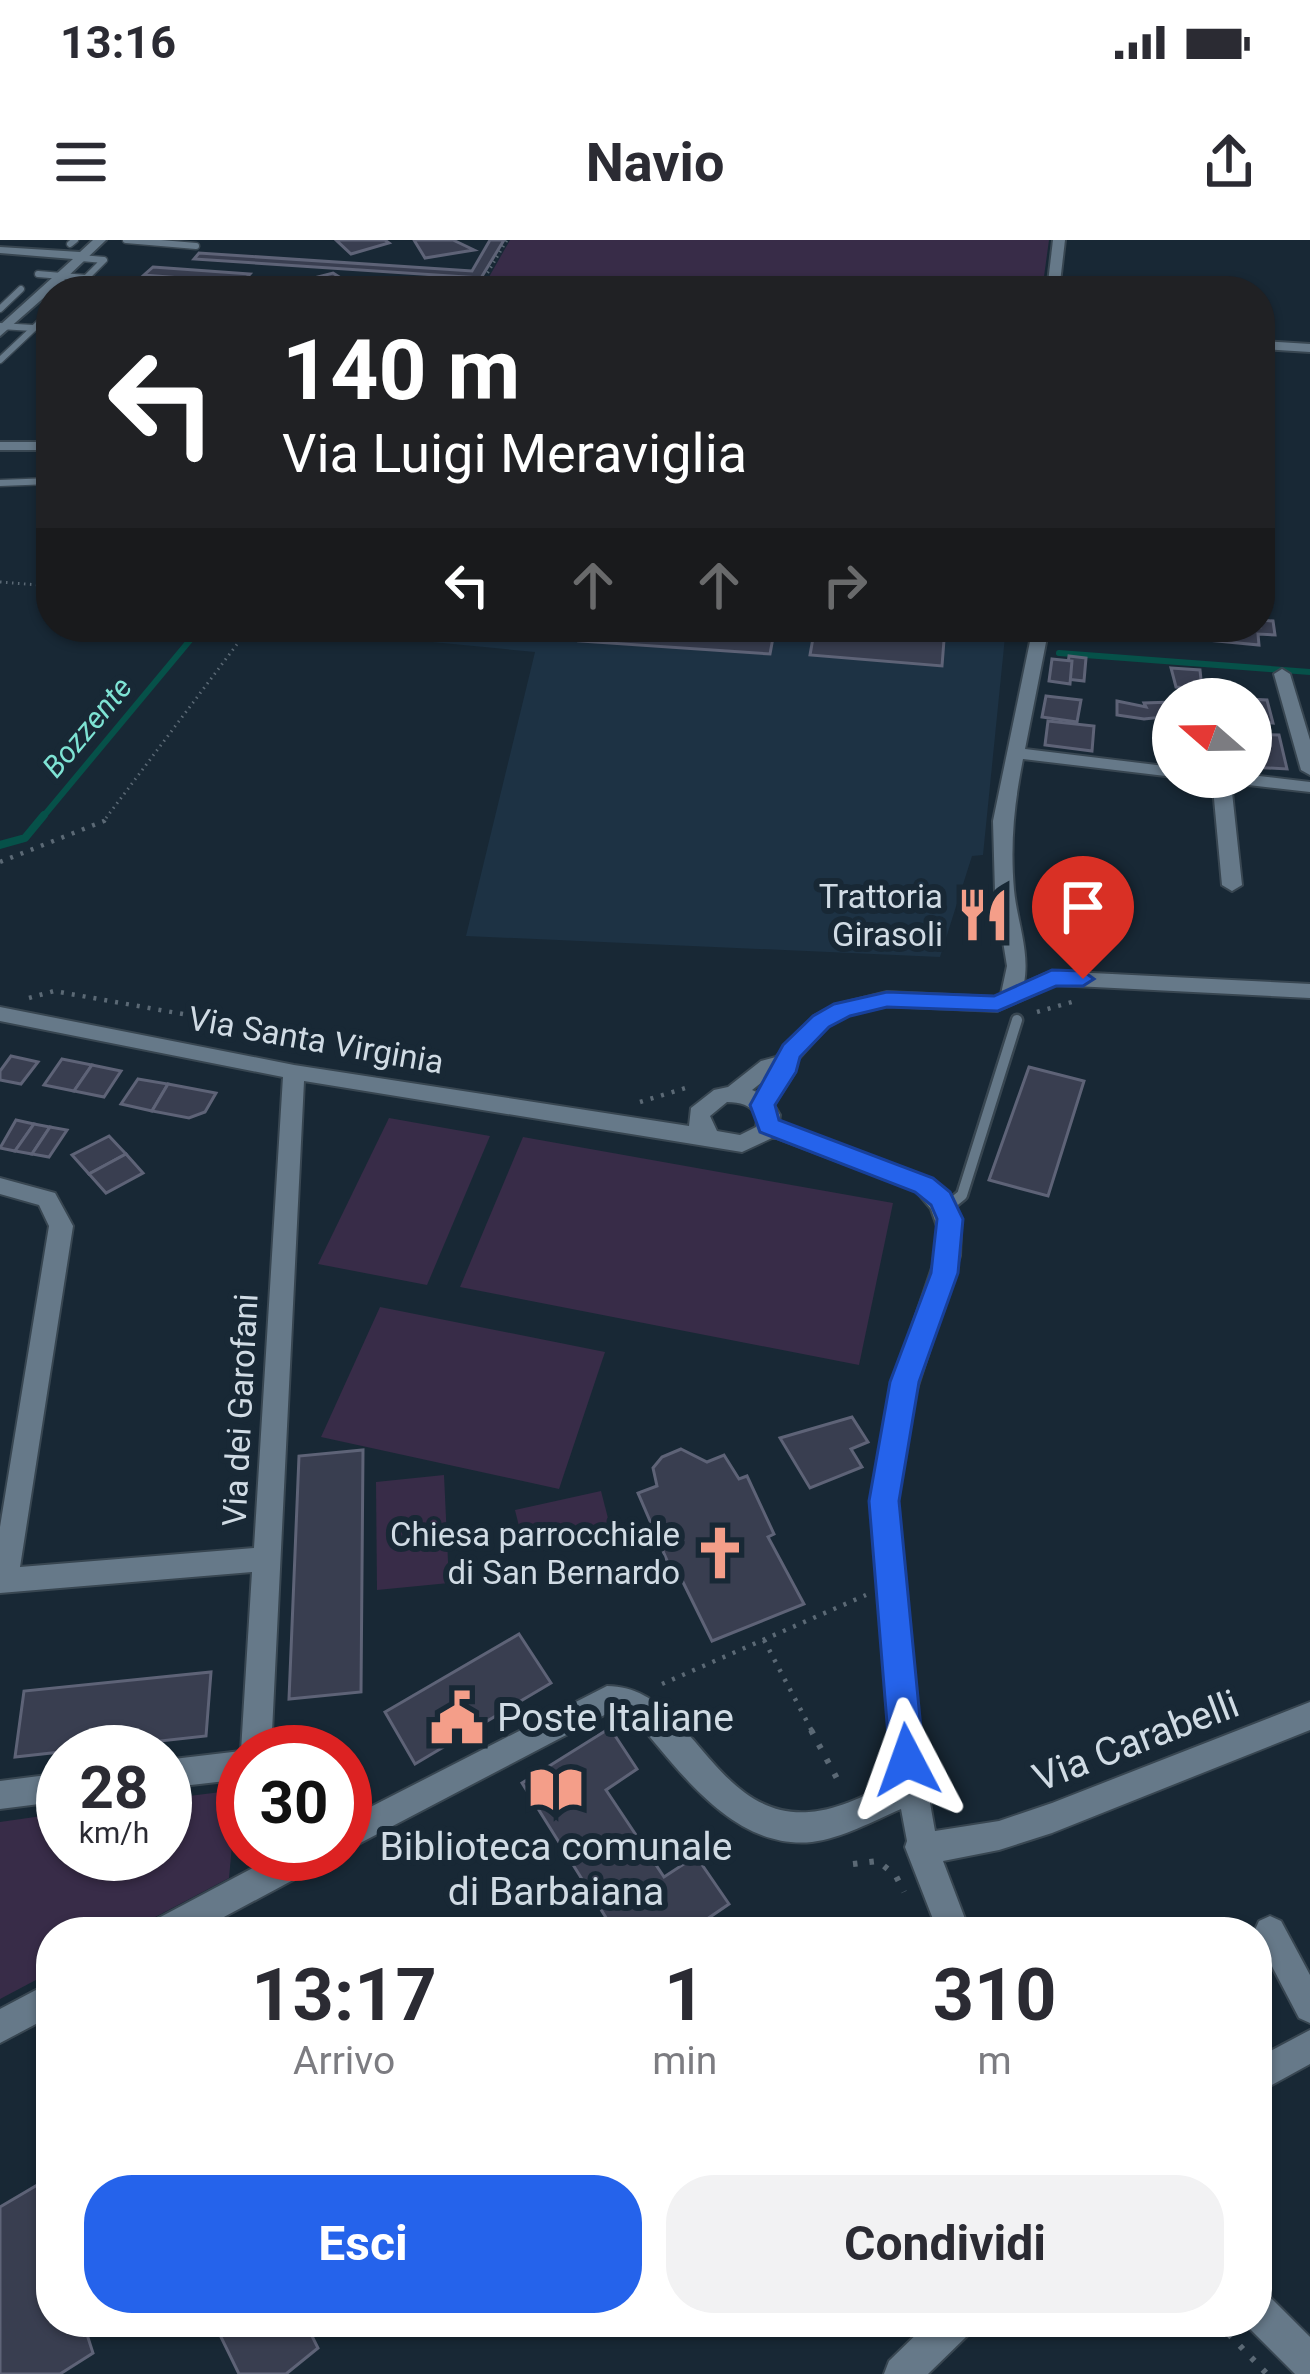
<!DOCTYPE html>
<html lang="it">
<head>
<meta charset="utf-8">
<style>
	body { margin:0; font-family:Roboto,sans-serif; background:#f2f2f3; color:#2b2b33; height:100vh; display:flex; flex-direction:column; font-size:45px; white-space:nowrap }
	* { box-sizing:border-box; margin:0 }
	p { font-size:39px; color:#7c7c81 }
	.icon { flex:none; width:66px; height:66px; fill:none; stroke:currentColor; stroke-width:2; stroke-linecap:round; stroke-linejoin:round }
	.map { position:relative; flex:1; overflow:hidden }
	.side { position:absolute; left:36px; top:1677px; width:1236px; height:420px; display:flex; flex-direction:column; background:#fff; border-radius:48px; box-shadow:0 3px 9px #0004 }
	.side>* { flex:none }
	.hud { position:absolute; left:36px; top:36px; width:1239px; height:366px; border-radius:48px; box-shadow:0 3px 9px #0004; background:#202124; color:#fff; overflow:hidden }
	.needle { width:78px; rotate:290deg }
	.buttons { position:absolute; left:1152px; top:438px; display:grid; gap:24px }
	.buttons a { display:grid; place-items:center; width:120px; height:120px; border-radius:50%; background:#fff; box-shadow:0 3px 9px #0004; font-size:60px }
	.speed { position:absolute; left:36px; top:1485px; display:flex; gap:24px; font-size:60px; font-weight:700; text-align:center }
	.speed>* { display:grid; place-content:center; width:156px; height:156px; border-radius:50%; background:#fff; box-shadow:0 3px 9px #0004; line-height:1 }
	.speed small { font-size:30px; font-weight:400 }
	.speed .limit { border:18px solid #d22; background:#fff; color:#111 }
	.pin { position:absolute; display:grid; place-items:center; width:102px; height:102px; color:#fff; margin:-123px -51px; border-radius:50% 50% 50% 0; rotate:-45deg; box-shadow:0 0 12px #0007 }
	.pin .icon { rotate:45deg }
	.me { position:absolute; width:132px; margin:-66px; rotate:356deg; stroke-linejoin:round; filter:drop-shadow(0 0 9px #0008) }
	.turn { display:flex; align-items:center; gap:42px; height:252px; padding:0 48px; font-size:54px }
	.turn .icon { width:156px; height:156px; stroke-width:2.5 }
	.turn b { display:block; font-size:84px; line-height:102px }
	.lanes { display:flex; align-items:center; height:114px; padding:0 48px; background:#0003; justify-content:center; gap:60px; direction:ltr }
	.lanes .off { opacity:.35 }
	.eta { display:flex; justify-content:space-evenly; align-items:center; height:204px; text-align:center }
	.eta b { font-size:72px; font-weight:700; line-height:84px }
	.button { display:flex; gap:24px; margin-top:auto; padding:24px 48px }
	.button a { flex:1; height:138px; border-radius:48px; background:#2563eb; color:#fff; font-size:48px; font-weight:700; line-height:138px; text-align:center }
	.button a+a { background:#f2f2f3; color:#2b2b33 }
	.status { display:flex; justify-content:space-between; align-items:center; height:84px; padding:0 60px; background:#fff; direction:ltr }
	.status svg { height:33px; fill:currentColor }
	header { display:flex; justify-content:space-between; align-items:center; height:156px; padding:0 48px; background:#fff; font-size:54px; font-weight:700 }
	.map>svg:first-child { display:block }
	.built { fill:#1d3244 }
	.green { fill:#382c48 }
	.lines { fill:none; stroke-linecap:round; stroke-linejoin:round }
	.stream-far1 { stroke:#065149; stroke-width:6 }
	.stream { stroke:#065149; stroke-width:8 }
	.building { fill:#393e50; stroke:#5e6377; stroke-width:3 }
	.service-far1-casing { stroke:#384651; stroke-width:9 }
	.service-casing { stroke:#384651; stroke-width:15 }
	.minor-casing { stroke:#384651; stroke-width:4 }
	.path-far2 { stroke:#5b6975; stroke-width:3; stroke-dasharray:1.5 4.5; stroke-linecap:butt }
	.path-far1 { stroke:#5b6975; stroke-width:4.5; stroke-dasharray:3 8; stroke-linecap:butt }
	.path { stroke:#5b6975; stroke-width:6; stroke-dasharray:4.5 12; stroke-linecap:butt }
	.service-far1 { stroke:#667989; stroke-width:6 }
	.service { stroke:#667989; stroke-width:10 }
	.minor { fill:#667989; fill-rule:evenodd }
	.route { fill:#2563eb; stroke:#184099; stroke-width:3 }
	.labels { text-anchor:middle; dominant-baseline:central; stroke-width:12; stroke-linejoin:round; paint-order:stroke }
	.far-water-label { font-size:30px; font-style:italic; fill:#7ee3d4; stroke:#182835 }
	.poi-label { font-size:33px; fill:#d0dbe4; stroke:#182835; text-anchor:end }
	.street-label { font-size:33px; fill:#d0dbe4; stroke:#182835 }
	.near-poi-label { font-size:39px; fill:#d0dbe4; stroke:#182835; text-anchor:start }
	.near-street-label { font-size:39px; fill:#d0dbe4; stroke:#182835 }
</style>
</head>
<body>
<div class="status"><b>13:16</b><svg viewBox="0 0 49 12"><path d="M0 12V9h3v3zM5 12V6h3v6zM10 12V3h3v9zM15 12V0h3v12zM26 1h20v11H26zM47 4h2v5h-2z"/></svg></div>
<header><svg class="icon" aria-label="menu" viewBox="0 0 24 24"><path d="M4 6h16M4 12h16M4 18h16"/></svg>Navio<svg class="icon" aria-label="share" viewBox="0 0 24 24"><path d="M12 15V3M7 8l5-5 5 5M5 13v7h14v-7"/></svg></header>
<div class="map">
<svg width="1310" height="2134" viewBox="0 0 1310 2134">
	<rect width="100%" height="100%" fill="#182835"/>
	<path class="built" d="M276,387H1006L983,615L972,616L940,717L466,696L535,412Z"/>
	<g class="green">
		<path d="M510,0H1049L1042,51H466L475,37H489Z"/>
		<path d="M389,878L490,896L427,1045L318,1024Z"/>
		<path d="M523,897L893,963L859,1125L460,1047Z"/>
		<path d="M380,1067L605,1112L559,1249L321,1197Z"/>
		<path d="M444,1235L449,1343L377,1350L376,1242Z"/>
		<path d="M601,1251L611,1290L525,1310L515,1270Z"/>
		<path d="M237,1550L229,1638L127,1692H51V1732L0,1759V1582L63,1573V1614H165V1559Z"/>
	</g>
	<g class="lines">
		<g class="stream-far1">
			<path d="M1059,413L1310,432"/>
			<path d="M42,578L201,387"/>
		</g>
		<path class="stream" d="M0,605L25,598L44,575"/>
	</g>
	<g class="building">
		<path d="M336,0H385L389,3L351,14Z"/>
		<path d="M414,0H453L474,10L425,18Z"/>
		<path d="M490,0H504L481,38L194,19L199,13L472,31Z"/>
		<path d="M153,27L250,34L242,43L144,35Z"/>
		<path d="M333,33L355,47L295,51L286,45Z"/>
		<path d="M1260,380L1273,381L1275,395L1258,394L1259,405L1208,400L1206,389L1186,387H1260Z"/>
		<path d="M583,387H775L770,414L579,401Z"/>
		<path d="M815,387H945L942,426L810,415Z"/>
		<path d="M1081,387H1134V397L1080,391Z"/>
		<path d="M1069,416L1086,418L1084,441L1066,439Z"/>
		<path d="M1052,419L1072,421L1070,444L1049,441Z"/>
		<path d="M1171,428L1200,430L1202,449L1176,447Z"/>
		<path d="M1046,456L1081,460L1077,482L1042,477Z"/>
		<path d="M1226,458L1267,460L1273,483L1251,481V459Z"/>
		<path d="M1117,461L1146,467L1144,463L1173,462V476L1144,479L1117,475Z"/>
		<path d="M1048,481L1094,486L1092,511L1045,505Z"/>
		<path d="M1251,494L1279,495L1287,529L1251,527Z"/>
		<path d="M11,816L38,822L21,844L0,840V831Z"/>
		<path d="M62,819L92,825L74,851L44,845Z"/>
		<path d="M92,825L121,831L104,857L74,851Z"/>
		<path d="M1029,827L1084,841L1048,956L989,940Z"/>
		<path d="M138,839L168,844L152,871L121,864Z"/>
		<path d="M168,844L216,853L205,872L189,878L152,871Z"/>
		<path d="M16,880L34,884L15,911L0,908Z"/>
		<path d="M34,884L50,887L32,914L15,911Z"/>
		<path d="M50,887L67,890L49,917L32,914Z"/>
		<path d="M109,896L126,914L89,934L72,915Z"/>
		<path d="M126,914L143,933L106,953L89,934Z"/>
		<path d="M852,1177L868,1202L851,1209L862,1227L810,1248L780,1198Z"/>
		<path d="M681,1209L707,1222L724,1215L739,1239L747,1236L774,1294L768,1297L804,1364L712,1401L677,1330L672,1332L638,1253L657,1246L653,1228L662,1217Z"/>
		<path d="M363,1210L361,1452L289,1459L299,1216Z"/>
		<path d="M519,1394L551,1443L415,1524L385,1472Z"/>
		<path d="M211,1432L206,1496L15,1517L24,1451Z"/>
		<path d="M610,1488L637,1529L606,1550L664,1637L696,1616L729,1664L688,1692H615L522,1543Z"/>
		<path d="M39,1944L51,1982V2082H83L93,2113L60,2134H0V1967Z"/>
		<path d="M230,2082H305L318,2108L286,2134H239L218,2091Z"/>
	</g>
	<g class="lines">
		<defs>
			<g id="service-far1">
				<path d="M126,0L196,6"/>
				<path d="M70,4L75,0"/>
				<path d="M38,34L86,38L104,20L81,18"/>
				<path d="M0,69L21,49"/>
				<path d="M0,86L33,88"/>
				<path d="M0,120L51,72"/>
				<path d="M0,243L51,241"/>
			</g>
			<path id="service" d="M946,968L962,955L1017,780"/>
			<g id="minor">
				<path d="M93,0H106L64,40L185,47L191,51L56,47L0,96V85L73,19L0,13V7L80,12Z"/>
				<path d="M1053,0H1065L1059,51H1047Z"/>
				<path d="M1260,101L1310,104V112L1260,109Z"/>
				<rect x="0" y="202" width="51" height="8"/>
				<path d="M1033,387H1049L1025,509L1173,527L1174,537L1023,519C1014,564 1010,604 1014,650C1017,681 1030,712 1024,743L1052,731L1310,744V758L1055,745L997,771L887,766L848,775L828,786L794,824L795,832L774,865L780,875L779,882L932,939L953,965L961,989L960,1016L915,1155L897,1263L922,1518L935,1591L999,1581L1052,1563L1310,1462V1490L1052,1593L999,1610L943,1621L970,1692H938L905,1607L907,1601L901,1569C873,1581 843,1598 812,1602C733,1610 679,1530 634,1478L610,1472L345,1611V1580L607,1446C692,1446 712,1579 809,1572C840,1570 869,1553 896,1541L871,1263L889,1155L936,1016L938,989L931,969L916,951L774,897L742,912L304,841L271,1512H243V1539L165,1548V1520L241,1511L252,1332L0,1353V1287L49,986L39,965L0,954V938L55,953L73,986L20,1327L254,1308L283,837L0,781V767L294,825L689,886L691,868L714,850L728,847L761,821L776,817L814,776L835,765L887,752L994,757L1001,754L1007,726L995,652L993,581ZM771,835L759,853L752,850ZM727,862C741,862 749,865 758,875L756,887L740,895L717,891L710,876Z"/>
				<path d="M1282,429L1290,434L1310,500V535L1301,530L1274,434Z"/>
				<path d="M1251,535L1310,542V552L1231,543L1242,645L1232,651L1222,645L1212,537Z"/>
				<path d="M63,1533V1561L0,1569V1541Z"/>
				<path d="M279,1614H325L321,1625L196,1692H148L153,1681Z"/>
				<path d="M1270,1676L1281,1681L1310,1735V1783L1299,1778L1254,1692L1259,1681Z"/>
				<path d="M51,1742V1776L0,1803V1769Z"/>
				<path d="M1310,1790V1824L1257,1853V1818Z"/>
				<path d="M1257,2052L1270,2057L1310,2097V2134H1295L1244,2083L1257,2082Z"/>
				<path d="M929,2082H973L968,2095L928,2134H884L889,2121Z"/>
			</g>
		</defs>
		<use href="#service-far1" class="service-far1-casing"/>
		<use href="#service" class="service-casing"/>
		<use href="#minor" class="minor-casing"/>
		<g class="path-far2">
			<path d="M468,51L475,39H484L507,0"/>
			<path d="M0,342L51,346"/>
			<path d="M106,578L250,387"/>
		</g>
		<g class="path-far1">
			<path d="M0,622L104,581L109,575"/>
			<path d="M29,758L54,751L244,785L258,801"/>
			<path d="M1037,772L1072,762"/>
			<path d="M640,862L692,846"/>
			<path d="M764,1400L813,1493"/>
			<path d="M662,1444L866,1355"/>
		</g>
		<g class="path">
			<path d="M811,1490L841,1546"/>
			<path d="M853,1624L878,1621L896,1636L904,1652"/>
			<path d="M1217,2082L1267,2134"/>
		</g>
		<use href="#service-far1" class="service-far1"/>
		<use href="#service" class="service"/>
		<use href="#minor" class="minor"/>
	</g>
	<path class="route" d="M1052,730L1083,731L1094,739L1083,746H1056L998,771L887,767L850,776L829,787L800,817L796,832L775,865L779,880L933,938L950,952L963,979L958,1033L919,1142L899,1261L924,1520L919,1531L907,1536L895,1531L890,1520L869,1261L890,1142L931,1033L937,979L931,965L915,952L760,892L750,865L783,805L813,776L834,764L887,752L994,756Z"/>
	<defs>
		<symbol id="restaurant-bare" viewBox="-9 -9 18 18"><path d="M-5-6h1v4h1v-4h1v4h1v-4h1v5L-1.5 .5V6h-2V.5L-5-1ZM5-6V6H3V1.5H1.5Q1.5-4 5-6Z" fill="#f49e89" stroke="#182835" stroke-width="2.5" paint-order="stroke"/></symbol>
		<symbol id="church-bare" viewBox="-9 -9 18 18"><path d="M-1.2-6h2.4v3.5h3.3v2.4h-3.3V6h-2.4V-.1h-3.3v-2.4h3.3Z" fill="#f49e89" stroke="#182835" stroke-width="2.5" paint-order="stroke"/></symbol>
		<symbol id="civic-bare" viewBox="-9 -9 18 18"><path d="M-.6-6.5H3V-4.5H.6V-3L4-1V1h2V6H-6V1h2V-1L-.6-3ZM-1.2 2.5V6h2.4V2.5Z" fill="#f49e89" stroke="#182835" stroke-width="2.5" paint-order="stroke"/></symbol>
		<symbol id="library-bare" viewBox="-9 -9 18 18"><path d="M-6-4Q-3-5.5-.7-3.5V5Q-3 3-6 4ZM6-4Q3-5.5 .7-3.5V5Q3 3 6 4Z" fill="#f49e89" stroke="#182835" stroke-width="2.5" paint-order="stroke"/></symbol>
	</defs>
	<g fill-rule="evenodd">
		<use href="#restaurant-bare" x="945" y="637" width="76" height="76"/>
		<use href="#church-bare" x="682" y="1275" width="76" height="76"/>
		<use href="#civic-bare" x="419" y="1440" width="76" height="76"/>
		<use href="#library-bare" x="518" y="1511" width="76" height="76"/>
	</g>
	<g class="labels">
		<g class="far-water-label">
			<text transform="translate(87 487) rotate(-50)">Bozzente</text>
		</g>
		<g class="poi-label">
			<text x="943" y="656">Trattoria<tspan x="943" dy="38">Girasoli</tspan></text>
			<text x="680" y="1294">Chiesa parrocchiale<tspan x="680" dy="38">di San Bernardo</tspan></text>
		</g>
		<g class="street-label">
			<text transform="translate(316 800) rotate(10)">Via Santa Virginia</text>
			<text transform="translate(240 1170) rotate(-87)">Via dei Garofani</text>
		</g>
		<g class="near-poi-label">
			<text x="497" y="1478">Poste Italiane</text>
			<text x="556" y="1607" text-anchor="middle">Biblioteca comunale<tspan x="556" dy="45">di Barbaiana</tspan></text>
		</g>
		<g class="near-street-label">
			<text transform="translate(1136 1501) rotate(-21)">Via Carabelli</text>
		</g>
	</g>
</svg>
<div class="buttons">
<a><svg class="needle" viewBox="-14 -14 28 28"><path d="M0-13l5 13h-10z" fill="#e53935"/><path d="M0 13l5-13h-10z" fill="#7c7c81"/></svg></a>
</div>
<div class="speed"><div>28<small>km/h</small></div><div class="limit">30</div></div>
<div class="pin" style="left:1083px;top:739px;background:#d93025"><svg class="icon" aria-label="arrive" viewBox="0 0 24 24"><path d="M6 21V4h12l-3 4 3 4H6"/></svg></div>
<svg class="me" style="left:907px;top:1520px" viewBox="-20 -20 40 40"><path d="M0-17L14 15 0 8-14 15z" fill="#2563eb" stroke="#fff" stroke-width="4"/></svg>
<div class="hud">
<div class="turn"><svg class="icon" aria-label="left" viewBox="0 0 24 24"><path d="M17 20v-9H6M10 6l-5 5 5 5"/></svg><div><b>140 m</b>Via Luigi Meraviglia</div></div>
<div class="lanes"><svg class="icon" aria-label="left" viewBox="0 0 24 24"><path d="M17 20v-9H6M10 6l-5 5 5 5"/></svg><svg class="icon off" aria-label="ahead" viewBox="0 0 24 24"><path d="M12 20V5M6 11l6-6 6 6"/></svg><svg class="icon off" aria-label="ahead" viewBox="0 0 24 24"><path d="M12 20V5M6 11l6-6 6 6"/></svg><svg class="icon off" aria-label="right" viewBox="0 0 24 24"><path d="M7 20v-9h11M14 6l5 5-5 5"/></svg></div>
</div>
<section class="side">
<div class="eta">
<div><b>13:17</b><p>Arrivo</p></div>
<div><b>1</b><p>min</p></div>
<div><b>310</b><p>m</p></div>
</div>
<div class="button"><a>Esci</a><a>Condividi</a></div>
</section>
</div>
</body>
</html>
